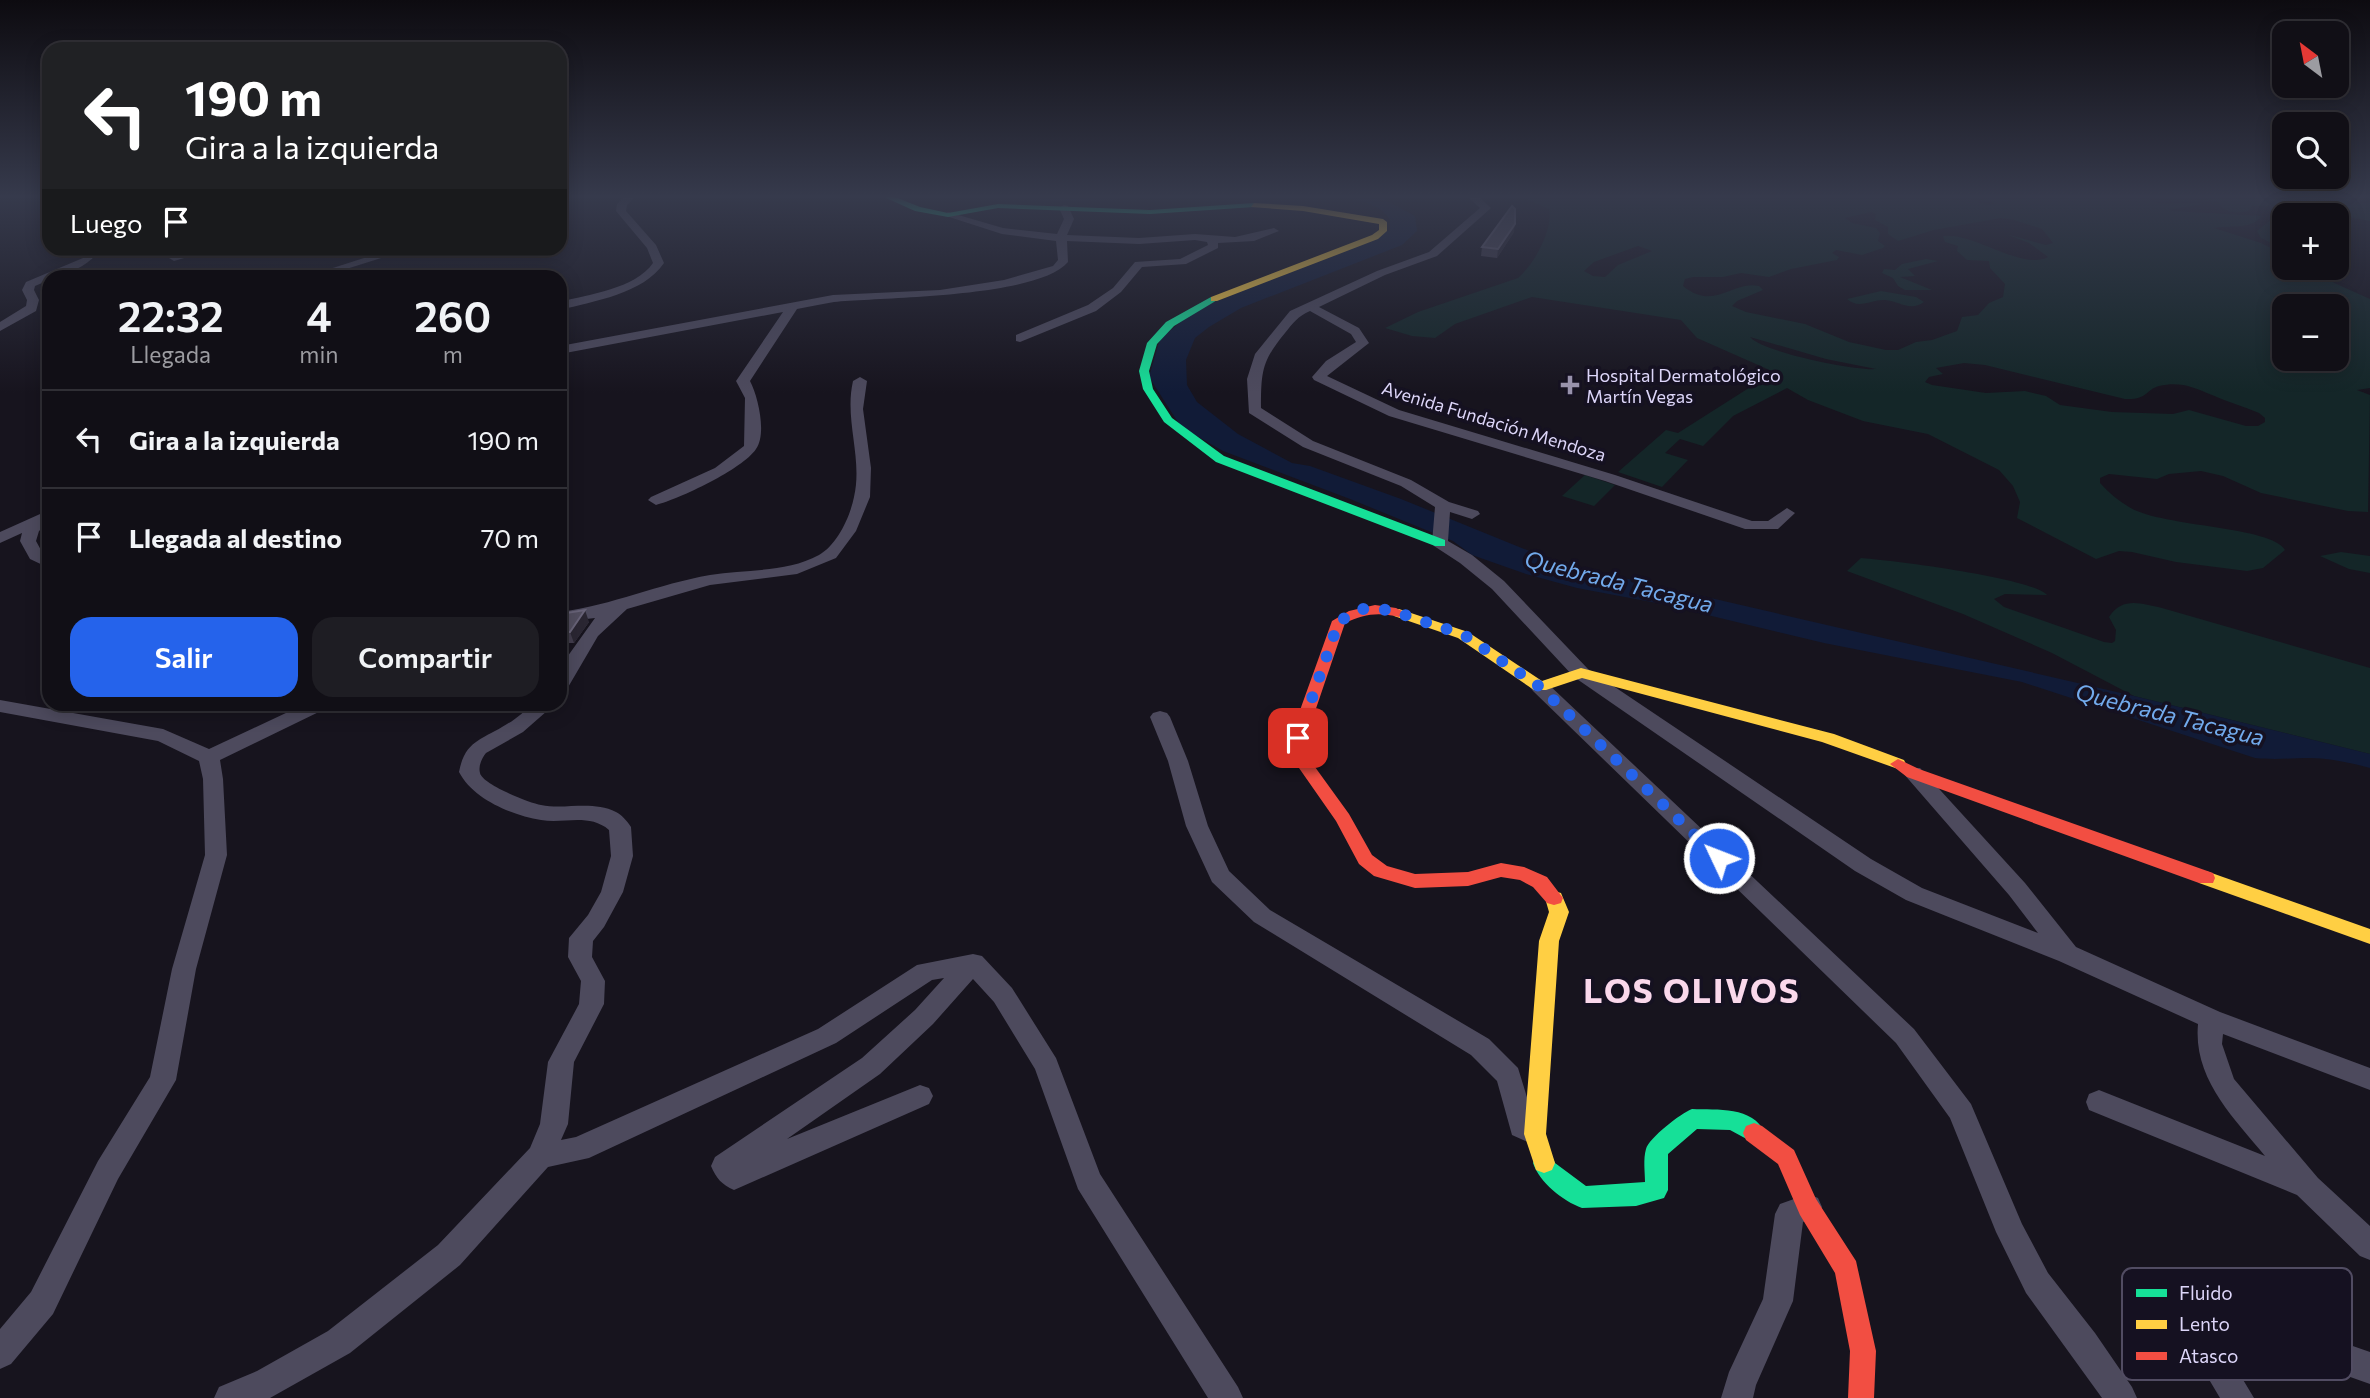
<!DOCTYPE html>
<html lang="es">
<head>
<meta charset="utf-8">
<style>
	body { margin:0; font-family:Commissioner,sans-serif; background:#1e1d23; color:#f1f3f6; height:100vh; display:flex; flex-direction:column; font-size:26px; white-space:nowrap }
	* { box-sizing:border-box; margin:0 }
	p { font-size:23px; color:#9c9ca1 }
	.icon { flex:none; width:38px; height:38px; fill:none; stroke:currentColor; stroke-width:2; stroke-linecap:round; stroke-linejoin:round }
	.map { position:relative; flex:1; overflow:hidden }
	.panel { position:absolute; left:42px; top:270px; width:525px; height:441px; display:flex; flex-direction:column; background:#110f16; border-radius:21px; box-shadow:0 4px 18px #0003,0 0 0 2px #302f35 }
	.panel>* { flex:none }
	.guide { position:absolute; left:42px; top:42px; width:525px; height:214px; border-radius:21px; box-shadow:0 4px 18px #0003,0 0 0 2px #302f35; background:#202124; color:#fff; overflow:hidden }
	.needle { width:46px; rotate:328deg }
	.buttons { position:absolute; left:2272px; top:21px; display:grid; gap:14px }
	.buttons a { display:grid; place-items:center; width:77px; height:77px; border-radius:14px; background:#110f16; box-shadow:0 4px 18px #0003,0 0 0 2px #302f35; font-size:35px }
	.pin { position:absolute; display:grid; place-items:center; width:60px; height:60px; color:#fff; margin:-30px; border-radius:14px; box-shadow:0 4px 10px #0006 }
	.me { position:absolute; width:77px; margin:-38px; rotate:313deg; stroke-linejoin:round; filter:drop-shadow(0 0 5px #0008) }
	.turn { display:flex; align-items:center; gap:24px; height:147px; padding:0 28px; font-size:32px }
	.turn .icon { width:91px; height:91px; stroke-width:2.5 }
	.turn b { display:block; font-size:49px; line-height:60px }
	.then { display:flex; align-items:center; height:66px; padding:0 28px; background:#0003; gap:14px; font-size:26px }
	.eta { display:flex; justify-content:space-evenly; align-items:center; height:119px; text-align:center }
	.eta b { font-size:42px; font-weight:600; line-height:49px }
	.cta { display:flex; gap:14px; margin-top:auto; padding:14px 28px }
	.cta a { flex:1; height:80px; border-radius:21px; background:#2563eb; color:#fff; font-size:28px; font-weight:600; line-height:80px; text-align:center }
	.cta a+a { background:#1e1d23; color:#f1f3f6 }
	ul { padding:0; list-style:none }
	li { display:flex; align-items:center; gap:21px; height:98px; padding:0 28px; border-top:2px solid #302f35 }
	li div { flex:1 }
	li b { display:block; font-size:26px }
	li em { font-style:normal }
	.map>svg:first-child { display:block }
	.green { fill:#142628; fill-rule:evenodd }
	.water { fill:#111b37 }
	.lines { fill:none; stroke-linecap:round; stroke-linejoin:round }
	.street { fill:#4d4a5d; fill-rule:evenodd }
	.fast { fill:#16e098; fill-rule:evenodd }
	.slow { fill:#ffcf43; fill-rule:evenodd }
	.jam { fill:#f24e42; fill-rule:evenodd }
	.wall { fill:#423d4d }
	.shaded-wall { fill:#2a2632 }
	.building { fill:#524e5f; stroke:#686378; stroke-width:2 }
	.route { stroke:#2563eb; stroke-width:12; stroke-dasharray:0 21.6 }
	.poi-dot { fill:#9892ac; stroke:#151121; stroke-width:2.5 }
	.labels { text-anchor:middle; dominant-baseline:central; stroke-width:7; stroke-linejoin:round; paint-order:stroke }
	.far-poi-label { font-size:18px; fill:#ddd6f9; stroke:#151121; text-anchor:start }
	.far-street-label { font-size:18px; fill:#ddd6f9; stroke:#151121 }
	.water-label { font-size:23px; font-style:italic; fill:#72aaec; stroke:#151121 }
	.near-district-label { font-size:33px; font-weight:bold; letter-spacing:2px; fill:#fad8eb; stroke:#151121 }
	.key { fill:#151121; stroke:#514c62; stroke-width:2 }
	.key-label { font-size:19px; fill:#ddd6f9 }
</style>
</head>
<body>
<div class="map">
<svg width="2370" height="1398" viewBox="0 0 2370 1398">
	<rect width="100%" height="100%" fill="#17141e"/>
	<g class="green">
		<path d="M1522,197H1956L1950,201L1970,199L1986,205L1997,204L1975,197H2148C2158,210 2185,200 2202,204L2169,210L2173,211L2261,216C2253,230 2229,225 2214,228L2261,243L2281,253L2284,268H2301L2370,299V388L2357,390L2370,395L2368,512L2348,511L2261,493L2223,476L2201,471L2169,474L2157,479L2109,474L2100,478V483C2108,492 2119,501 2129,507C2160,527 2272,526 2285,550L2263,568L2247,571L2176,562L2132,552L2119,551L2096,559L2017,518L2020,502L2013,486L1999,470L1928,434L1863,421L1808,400L1787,388L1733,416L1703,446L1680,439L1665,453L1688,460L1662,487L1618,472L1666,430L1678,433L1774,372L1697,338L1681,320L1532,297L1455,324L1435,338L1412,336L1385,328L1418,312L1518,278C1534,264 1553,231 1549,209ZM1871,212L1876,214L1875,220L1888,227V234L1898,241L1934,230L2001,218L2014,220L2042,229L2053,243L2046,245L2006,234L2029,243L2048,257C2022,271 1974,232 1943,236L1945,242L1958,246L1957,251L1967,260L1989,261L1990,268L2005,284L2003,297L1989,303L1978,315L1962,317L1957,331L1932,340L1916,342L1898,350H1886L1849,342L1805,324L1746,312L1732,306L1737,301L1763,290L1759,286C1732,280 1715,312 1683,286L1685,279L1693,277H1723L1741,273L1769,277L1791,269L1837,260L1839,257L1832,253L1836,250L1862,255L1883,248L1885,246L1878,241L1880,233L1876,228L1852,223L1845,218ZM1638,246L1652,251L1618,265L1605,277L1593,276L1584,271L1594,262ZM2284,306H2336V359H2284ZM1750,337L1826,359L1876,369C1856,371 1762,352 1750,337ZM1964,363L1985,365L2125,399C2148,400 2145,390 2159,386C2180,381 2193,387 2212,395C2227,402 2243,406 2259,413L2265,418V422L2258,426H2246L2189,410L2173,414L2112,412L2060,405L2046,396L2025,391L1986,393L1932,385L1925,382L1929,377L1943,374L1936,368Z"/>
		<path d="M2197,197H2354L2348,201L2353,205L2370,202V221L2322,212L2284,215V230L2279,237L2284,243V249L2261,238L2257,231L2282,211L2311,206L2278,202L2274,206H2252L2249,211C2237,214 2221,212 2219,202Z"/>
		<path d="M1926,259L1938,261L1908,269L1915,276L1900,277L1932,290H1905L1898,286L1893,278L1882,273L1884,269L1895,270L1902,264Z"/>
		<path d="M1881,291L1916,297L1924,302C1910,312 1899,301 1885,300C1872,299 1859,310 1847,299Z"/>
		<path d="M1585,475L1615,485L1594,506L1562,496Z"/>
		<path d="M2341,552L2370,556V573L2349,569L2320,556Z"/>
		<path d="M1861,558C1890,560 2033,578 2047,595L2005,594L1994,599L2004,607L2104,642L2112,643L2115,641L2116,630L2109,617C2123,596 2141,604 2162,608L2370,668V754L2134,696L2052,653L1963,614L1847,571Z"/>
	</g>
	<g class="water">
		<path d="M983,197H1175L1065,201Z"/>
		<path d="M1342,197H1380L1415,216L1417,231L1402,245L1241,308L1209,327L1195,338L1186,360L1187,385L1197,402L1238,434L1292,463L1310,466L1401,499L1559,563L2134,696L2370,754V768C2351,763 2330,758 2310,758C2291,758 2276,760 2255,758L2022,682L1824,643L1662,604L1577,588L1526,574L1472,555L1453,541L1350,499L1223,451L1181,427L1149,377L1160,339L1195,310L1390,230V220C1382,205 1359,200 1342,197Z"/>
	</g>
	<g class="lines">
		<g class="street">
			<path d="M624,197H635L627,205L626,211L656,245L664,263C643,294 594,301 560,310V302C589,294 635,289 653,263L647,248L616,211L617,204Z"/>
			<path d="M1468,197H1479L1491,208L1437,256L1385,275L1319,307L1359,328L1369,343L1327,376L1399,410L1615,475L1752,521H1768L1787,508L1795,513L1778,529H1745L1605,481L1389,416L1314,380L1312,377L1326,361L1356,342L1351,334L1310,311C1298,316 1293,323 1285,333C1262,361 1261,371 1261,408L1313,441L1411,480L1449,502L1478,511L1480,514L1472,519L1450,512L1448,541L1472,555L1504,581L1588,669L1871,859L1922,888L2038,933L2009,895L1903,773L1906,768H1920L2025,883L2076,947L2220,1012L2370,1068V1090L2223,1034L2222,1044L2234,1079L2318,1178L2370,1226V1260L2360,1256L2297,1195L2089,1110L2086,1102L2089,1094L2099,1090L2265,1156C2233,1117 2193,1079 2198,1024L2059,961L1906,900L1855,871L1574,677L1492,589L1460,563L1434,546L1432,543L1435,507L1401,486L1303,447L1249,413L1247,379L1255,354L1290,311L1377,271L1429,252L1480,208Z"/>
			<path d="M1064,205L1068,206L1074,219L1067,235L1139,238L1195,234L1235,237L1274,228L1279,231L1254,241L1218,243V248L1186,264L1142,267L1121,292L1096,311L1020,342L1016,341V335L1088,305L1113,288L1135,262L1180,259L1208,245L1207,242L1195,240L1139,244L1067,241L1068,262C1037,298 883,297 834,302C821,304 809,307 797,309L750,381C758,396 767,434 756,449C743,469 679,499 656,505L648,500L651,497L715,468L744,446L745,398L736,381L783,312L560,354V346L833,295L940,290L1004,280L1053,266L1058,260L1056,241L1002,234L943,215L948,212L1003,228L1057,234L1064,219L1059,208Z"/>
			<path d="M560,235L567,237V241H560Z"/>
			<path d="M91,248H102C90,264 69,276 49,276V280L35,286L34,290L39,300L36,311L0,331V322L26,306L27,300L22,290L26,282L83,258Z"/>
			<path d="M198,248H218L174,261L169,258Z"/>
			<path d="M395,248H413L324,276H308Z"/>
			<path d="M860,377L867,381L863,409L871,468L870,497L856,531L836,558L797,574L710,585L627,609L598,636L567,689L560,691V667L595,618L560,622V612C613,605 658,584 710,575C746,569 786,573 819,555C837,545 850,517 854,497C863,458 844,420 853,381Z"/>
			<path d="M49,510V523L39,531L36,541L42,552L49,556V568L30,559L20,541L22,533L0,543V532Z"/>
			<path d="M1540,681L1547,683L1914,1029L1971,1104L2022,1224L2048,1273L2095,1333L2132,1387L2137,1398H2102L2026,1293L1996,1232L1950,1118L1896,1043L1533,691L1530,687L1533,683Z"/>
			<path d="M0,700L163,729L209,749L305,704H330L327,708L220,760L223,779L227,855L196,969L176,1080L118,1179L53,1314L11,1364L0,1369V1329L31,1292L98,1161L150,1077L172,969L205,855L203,779L199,761L158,741L0,712Z"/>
			<path d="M534,704H555L523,732L486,753C482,758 478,766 480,773C482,784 529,803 541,805C565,810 592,800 616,812C622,815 627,821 631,827L633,856L623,892L604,927L593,941L592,957L605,981L604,1004L574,1062L568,1124L561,1140L576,1137L818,1029L917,965L973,954L982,956L1012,988L1056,1058L1100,1174L1238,1387L1243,1398H1208L1078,1189L1035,1069L994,1002L973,979L933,1024L880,1074L787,1139L920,1085L929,1088L933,1096L929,1104L734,1190C722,1185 716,1178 711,1166L715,1157L862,1058L915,1010L944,978L932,980L836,1043L589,1158L548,1167L460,1265L350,1353L270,1398H214L219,1387L257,1371L328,1331L438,1245L530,1148L540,1124L548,1062L579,1004L581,981L568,957L569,938L588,915L601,892L611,856L609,830C589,813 564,824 541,820C511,815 473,799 459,772C465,740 482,740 507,724C517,719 525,710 534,704Z"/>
			<path d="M1160,711L1167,713L1170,717L1188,761L1208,826L1229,871L1270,910L1489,1039L1518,1068L1534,1120L1542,1130L1538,1138L1528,1142L1512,1135L1497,1081L1471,1055L1254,922L1212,882L1186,826L1168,761L1150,717L1153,713Z"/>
			<path d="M1808,1194L1818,1198L1822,1207L1818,1216L1803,1222L1793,1301L1756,1385L1753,1398H1721L1729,1372L1763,1299L1775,1214L1780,1204Z"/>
			<path d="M2203,1294L2370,1352V1384L2212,1328L2254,1398H2220L2175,1322C2181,1308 2189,1300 2203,1294Z"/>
		</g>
		<g class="fast">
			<path d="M884,197H895L920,207L948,213L998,204L1150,210L1254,203L1258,205L1254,207L1150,214L998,208L948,217L915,211Z"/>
			<path d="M1211,297L1219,299L1174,326L1157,344L1149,371L1153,389L1172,418L1224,456L1445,540V546H1435L1216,462L1164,422L1143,389L1139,371L1147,343L1166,322Z"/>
			<path d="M1692,1109C1717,1110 1753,1106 1765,1133L1762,1140L1754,1143L1730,1130L1697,1129L1668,1154V1190L1664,1198L1636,1206L1582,1208C1563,1201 1539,1182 1533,1163L1536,1156L1544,1153L1552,1156L1555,1163L1586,1186L1645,1182C1645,1172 1643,1159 1646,1149C1649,1138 1681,1113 1692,1109Z"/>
		</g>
		<g class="slow">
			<path d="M1254,203L1303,206L1383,219L1387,222V231L1378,239L1217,301H1211V297L1372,235L1379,230V224L1303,211L1251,207Z"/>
			<path d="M1399,609L1468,632L1542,681L1581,668L1834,734L1904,760L1906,764L1898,769L1822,742L1582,678L1546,690H1534L1458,638L1394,616L1392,613L1394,610Z"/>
			<path d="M2206,871L2370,929V944L2199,883L2197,878L2199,873Z"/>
			<path d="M1554,891L1561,893L1569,912L1559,941L1546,1134L1555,1163L1552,1170L1544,1173L1536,1170L1524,1134L1539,941L1549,912L1545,898L1547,893Z"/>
		</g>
		<g class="jam">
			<path d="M1375,605L1396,608L1406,613L1399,617C1378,612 1364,614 1345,623L1306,738L1315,767L1349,814L1372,855L1387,866L1415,874L1468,872L1501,863L1524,867L1547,877L1563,898L1561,903L1554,905L1547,903L1533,887L1520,880L1501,877L1468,886L1415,888L1374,876L1359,864L1336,821L1299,768L1290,738L1332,621L1349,611Z"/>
			<path d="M1898,759L1919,769L2213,873L2215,878L2213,883H2199L1907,777L1890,764Z"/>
			<path d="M1754,1123L1762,1126L1794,1150L1816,1199L1856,1261L1876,1351L1874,1398H1848L1850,1351L1835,1273L1800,1215L1778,1164L1746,1140L1743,1133L1746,1126Z"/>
		</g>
	</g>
	<g class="wall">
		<path d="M1514,232L1497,258L1481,256L1482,247Z"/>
		<path d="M560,614L589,622L574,643H567L560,635Z"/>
	</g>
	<g class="shaded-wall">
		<path d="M1515,224L1514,232L1497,258L1498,249Z"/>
		<path d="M585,610L589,622L574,643L570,632Z"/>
	</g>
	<g class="building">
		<path d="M1512,206L1515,209V224L1498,249L1482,247Z"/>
		<path d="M585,610L570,632H563L560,629V614Z"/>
	</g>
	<linearGradient id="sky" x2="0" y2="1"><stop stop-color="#0d0b10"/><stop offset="0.5" stop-color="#363a4c"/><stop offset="1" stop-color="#363a4c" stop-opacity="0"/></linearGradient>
	<rect width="2370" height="393" fill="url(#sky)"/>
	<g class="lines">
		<path class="route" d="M1298,738L1339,621L1362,609L1390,610L1464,635L1540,687L1719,858"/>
	</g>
	<path class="poi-dot" d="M1566.5 374.5h7v7h7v7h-7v7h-7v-7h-7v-7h7z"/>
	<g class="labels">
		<g class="far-poi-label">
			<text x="1586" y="375">Hospital Dermatológico<tspan x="1586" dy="21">Martín Vegas</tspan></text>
		</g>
		<g class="far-street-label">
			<text transform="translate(1494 421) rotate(17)">Avenida Fundación Mendoza</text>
		</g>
		<g class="water-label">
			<text transform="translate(1619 581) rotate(14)">Quebrada Tacagua</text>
			<text transform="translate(2170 714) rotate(14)">Quebrada Tacagua</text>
		</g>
		<g class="near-district-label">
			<text x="1692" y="989">LOS OLIVOS</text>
		</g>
	</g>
	<rect x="2122" y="1268" width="230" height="112" rx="10" class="key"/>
	<rect x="2136" y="1289" width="31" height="8" fill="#16e098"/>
	<rect x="2136" y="1320" width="31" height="9" fill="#ffcf43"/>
	<rect x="2136" y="1352" width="31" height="8" fill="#f24e42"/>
	<g class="key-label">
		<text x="2179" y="1300">Fluido</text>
		<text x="2179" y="1331">Lento</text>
		<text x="2179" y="1363">Atasco</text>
	</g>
</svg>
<div class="buttons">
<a><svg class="needle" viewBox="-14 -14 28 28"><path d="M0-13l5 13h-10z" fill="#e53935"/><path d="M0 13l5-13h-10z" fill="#9c9ca1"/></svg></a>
<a><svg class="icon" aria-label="search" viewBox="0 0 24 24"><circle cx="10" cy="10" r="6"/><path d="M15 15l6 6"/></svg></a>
<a>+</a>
<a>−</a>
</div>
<div class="pin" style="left:1298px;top:738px;background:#d93025"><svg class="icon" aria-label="arrive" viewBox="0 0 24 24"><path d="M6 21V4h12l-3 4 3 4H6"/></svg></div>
<svg class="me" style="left:1719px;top:858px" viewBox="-20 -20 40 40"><circle r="17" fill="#2563eb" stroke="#fff" stroke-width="3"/><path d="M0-11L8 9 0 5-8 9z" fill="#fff"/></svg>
<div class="guide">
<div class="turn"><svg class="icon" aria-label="left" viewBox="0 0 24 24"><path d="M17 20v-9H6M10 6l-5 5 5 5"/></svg><div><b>190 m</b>Gira a la izquierda</div></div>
<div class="then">Luego<svg class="icon" aria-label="arrive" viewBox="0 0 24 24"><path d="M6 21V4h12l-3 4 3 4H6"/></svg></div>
</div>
<section class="panel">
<div class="eta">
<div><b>22:32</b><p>Llegada</p></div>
<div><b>4</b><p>min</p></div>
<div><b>260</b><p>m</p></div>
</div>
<ul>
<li><svg class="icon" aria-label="left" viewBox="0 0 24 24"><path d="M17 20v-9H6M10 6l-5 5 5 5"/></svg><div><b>Gira a la izquierda</b></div><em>190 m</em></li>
<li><svg class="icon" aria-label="arrive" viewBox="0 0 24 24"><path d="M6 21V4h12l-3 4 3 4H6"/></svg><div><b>Llegada al destino</b></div><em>70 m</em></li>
</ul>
<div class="cta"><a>Salir</a><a>Compartir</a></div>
</section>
</div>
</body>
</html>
